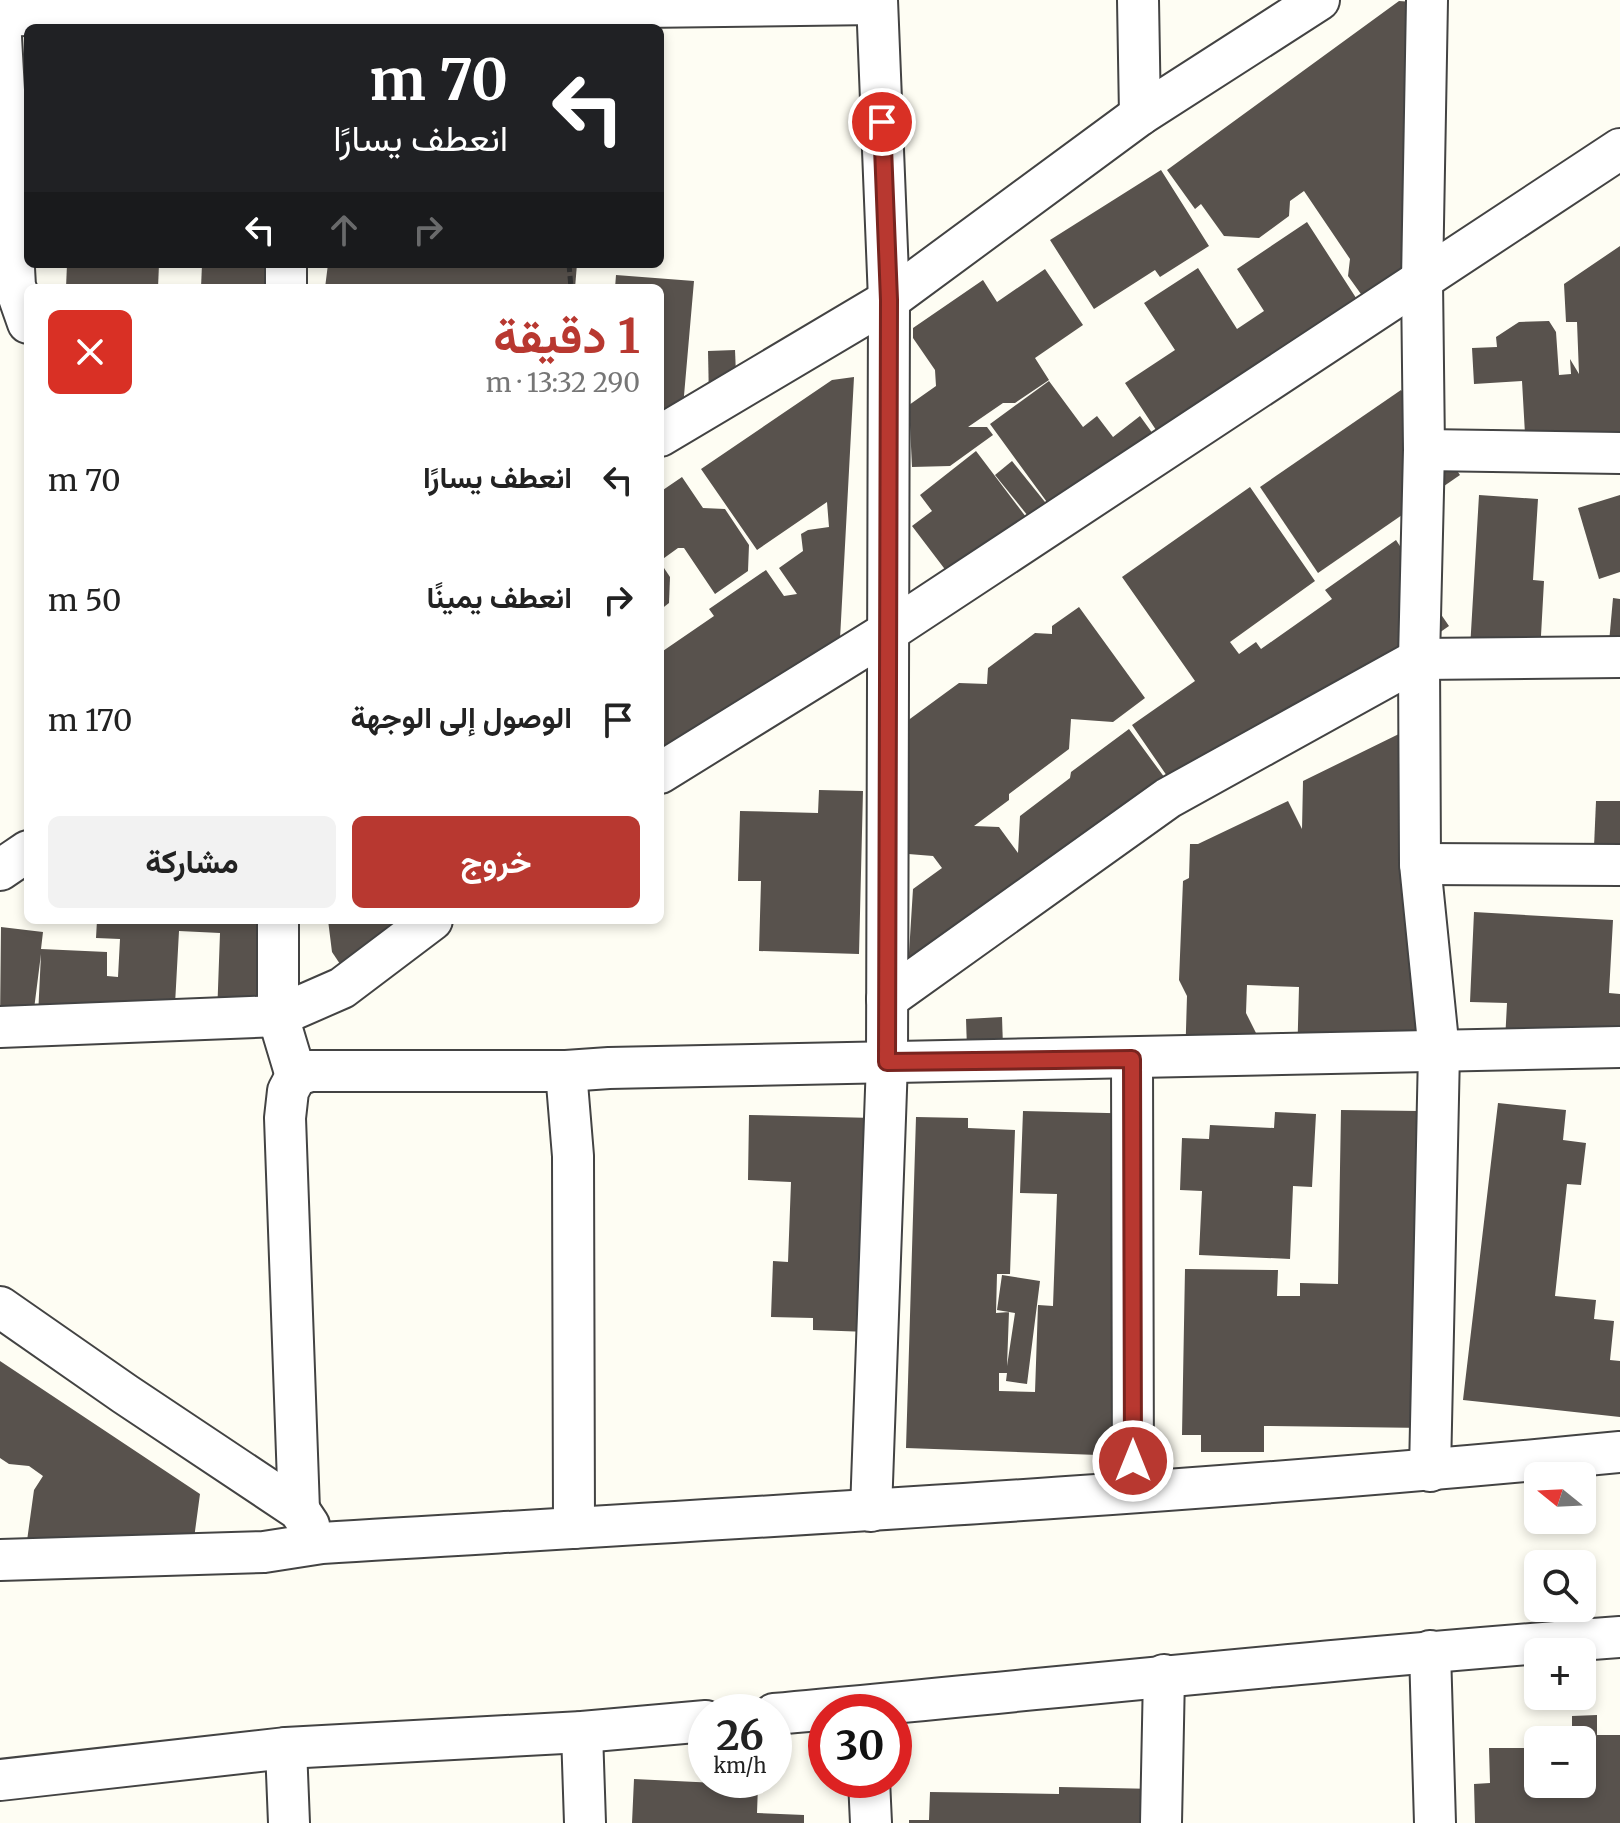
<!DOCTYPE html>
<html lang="ar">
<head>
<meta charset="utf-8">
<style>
	body { margin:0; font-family:Merriweather,Vazirmatn,serif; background:#f2f2f2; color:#222; direction:rtl; height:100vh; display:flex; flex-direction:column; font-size:30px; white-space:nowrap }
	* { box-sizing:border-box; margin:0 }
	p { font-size:26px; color:#767676 }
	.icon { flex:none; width:44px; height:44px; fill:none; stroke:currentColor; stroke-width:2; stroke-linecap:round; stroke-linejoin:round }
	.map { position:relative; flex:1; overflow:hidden; direction:ltr }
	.panel { position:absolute; left:24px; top:284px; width:640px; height:640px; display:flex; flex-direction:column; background:#fff; border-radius:12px; box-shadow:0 4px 12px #0003; direction:rtl }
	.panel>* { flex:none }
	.banner { position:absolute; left:24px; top:24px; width:640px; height:244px; border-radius:12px; box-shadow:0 4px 12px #0003; direction:rtl; background:#202124; color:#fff; overflow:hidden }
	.needle { width:52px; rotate:288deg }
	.controls { position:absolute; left:1524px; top:1462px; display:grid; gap:16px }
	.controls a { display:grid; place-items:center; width:72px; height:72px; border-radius:12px; background:#fff; box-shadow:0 4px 12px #0003; font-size:40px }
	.speed { position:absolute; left:688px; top:1694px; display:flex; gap:16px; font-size:40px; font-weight:700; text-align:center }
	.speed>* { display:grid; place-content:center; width:104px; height:104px; border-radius:50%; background:#fff; box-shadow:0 4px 12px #0003; line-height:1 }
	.speed small { font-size:20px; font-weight:400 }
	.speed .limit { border:12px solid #d22; background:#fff; color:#111 }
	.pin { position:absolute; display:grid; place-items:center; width:68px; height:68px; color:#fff; margin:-34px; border:4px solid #fff; border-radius:50%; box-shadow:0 2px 8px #0007 }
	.me { position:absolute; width:88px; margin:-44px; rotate:0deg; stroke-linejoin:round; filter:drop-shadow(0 0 6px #0008) }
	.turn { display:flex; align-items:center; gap:28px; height:168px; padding:0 24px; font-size:36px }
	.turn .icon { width:104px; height:104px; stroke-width:2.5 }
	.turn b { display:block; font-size:56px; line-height:68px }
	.lanes { display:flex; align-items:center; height:76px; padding:0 24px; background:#0003; justify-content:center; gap:40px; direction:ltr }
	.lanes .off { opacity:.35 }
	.round { display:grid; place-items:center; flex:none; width:84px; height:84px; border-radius:12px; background:#f2f2f2 }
	.headline { display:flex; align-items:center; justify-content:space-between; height:136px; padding:0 24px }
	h1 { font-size:48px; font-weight:700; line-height:60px; color:#b83830 }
	.primary-button { display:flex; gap:16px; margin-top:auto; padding:16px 24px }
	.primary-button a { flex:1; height:92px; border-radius:12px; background:#b83830; color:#fff; font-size:32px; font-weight:700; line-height:92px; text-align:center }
	.primary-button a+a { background:#f2f2f2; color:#222 }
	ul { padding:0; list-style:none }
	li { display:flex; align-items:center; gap:24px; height:120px; padding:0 24px }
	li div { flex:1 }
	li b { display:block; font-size:30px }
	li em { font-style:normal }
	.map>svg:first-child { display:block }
	.building { fill:#58524d }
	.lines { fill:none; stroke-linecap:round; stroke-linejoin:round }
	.street-casing { stroke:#434343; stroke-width:44 }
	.path { stroke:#323232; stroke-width:5; stroke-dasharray:8 4; stroke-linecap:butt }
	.street { stroke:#fff; stroke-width:40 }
	.route-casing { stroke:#78241f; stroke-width:20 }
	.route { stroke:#b83830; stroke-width:14 }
</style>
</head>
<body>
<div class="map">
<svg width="1620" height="1823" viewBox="0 0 1620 1823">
	<rect width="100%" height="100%" fill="#fefdf3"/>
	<g class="building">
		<path d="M1399,1L1441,4L1424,259L1366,301L1348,276L1350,259L1304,191L1290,201L1289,216L1259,238L1224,236L1201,204L1195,209L1167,170Z"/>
		<path d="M1161,170L1209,246L1160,277L1155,270L1094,309L1050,240Z"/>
		<path d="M1307,222L1360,304L1160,436L1125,383L1175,350L1144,303L1198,268L1237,329L1264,311L1237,269Z"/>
		<path d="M1620,246V450L1525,434L1522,381L1474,384L1472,348L1497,347L1496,337L1519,322L1549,321L1556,332L1559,375L1571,374L1570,359L1579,374L1577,322H1566L1564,284Z"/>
		<path d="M67,264H159L158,288H66Z"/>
		<path d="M202,264H286L284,288H201Z"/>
		<path d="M328,264H577L575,288H325Z"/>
		<path d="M1045,269L1083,325L1035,358L1049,380L1015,403H1003L968,427H987L993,435L950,466L912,467L909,405L936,386L935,370L913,338V328L983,280L997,302Z"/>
		<path d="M616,275L694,281L681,430L660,429V288H615Z"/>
		<path d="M735,350L737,399L709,400L708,351Z"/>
		<path d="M854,377L840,639L660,763V653L714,616L709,609L766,570L784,596L797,594L779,568L803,551L801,534L808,530L829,527L827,502L757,550L701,469L832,380Z"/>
		<path d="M1049,381L1083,427L1097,416L1113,437L1140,416L1153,434L1052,509L990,424Z"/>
		<path d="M1401,390L1460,475L1318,573L1260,487Z"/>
		<path d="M976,451L1026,517L950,576L912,526L932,511L920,495Z"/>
		<path d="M1012,461L1049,507L1032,521L995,475Z"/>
		<path d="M682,477L703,508L725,509L749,545L748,571L715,594L684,548H678L660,561V492Z"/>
		<path d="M1250,487L1315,581L1230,642L1239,654L1256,642L1261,649L1332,599L1325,590L1396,540L1411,563L1407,565L1449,626L1189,808L1132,725L1195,681L1122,577Z"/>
		<path d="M1479,495L1538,499L1533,580L1544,581L1539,672L1470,649Z"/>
		<path d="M1620,495V572L1599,579L1578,508Z"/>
		<path d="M660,562L670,577L669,603L660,610Z"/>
		<path d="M1613,598L1620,599V666L1607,665Z"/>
		<path d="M1079,607L1145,698L1113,722L1071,719L1069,749L1009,794V800L974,826L999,827L1018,853L1020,816L1070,778L1071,772L1129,729L1181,800L908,969L913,889L942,868L933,856L896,853L903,724L959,683L987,684L988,668L1035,633L1052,634V626Z"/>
		<path d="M1405,731L1445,1066L1297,1062L1299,987L1247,985L1246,1013L1267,1055L1185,1063L1187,996L1179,980L1183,881L1189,878L1190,844H1198L1288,801L1302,829L1303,781Z"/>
		<path d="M819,790L863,791L859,954L759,951L761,881H738L740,811L818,813Z"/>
		<path d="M1596,801H1620V871L1593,870Z"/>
		<path d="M1474,912L1613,920L1609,993L1620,994V1060L1504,1061L1507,1003L1470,1002Z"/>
		<path d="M97,920H273L268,1018L217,1016L220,933L179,931L174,1023L38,1016L41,954L32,1025L0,1021L1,927L43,932L41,949L107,952V976L118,977L120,939L96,938Z"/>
		<path d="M328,920H395L398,941L348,976L332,952Z"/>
		<path d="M1002,1017L1003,1047L967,1049L966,1019Z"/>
		<path d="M1498,1103L1566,1110L1563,1140L1586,1143L1581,1185L1567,1184L1555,1296L1596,1300L1594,1319L1614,1321L1610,1360L1620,1361V1417L1463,1400Z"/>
		<path d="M1341,1110L1419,1111L1427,1428L1264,1426V1452H1201V1435H1182L1185,1269L1278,1270L1277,1296H1300V1283L1338,1284Z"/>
		<path d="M1023,1111L1149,1114L1139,1450L1098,1448V1455L906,1448L916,1117L968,1118V1128L1015,1130L1010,1274H997L996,1313L1009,1312L1007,1366L1015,1313L997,1310L1002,1275L1040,1281L1027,1384L1006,1381L1007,1373H999V1391L1035,1392L1038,1305L1053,1306L1057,1194L1020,1193Z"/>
		<path d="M1275,1112L1316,1114L1312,1187L1293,1186L1290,1259L1199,1255L1202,1191L1180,1190L1182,1138L1209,1139L1210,1125L1274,1128Z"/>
		<path d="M749,1115L874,1118L869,1332L813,1330V1318L771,1317L773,1261L788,1262L791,1182L748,1180Z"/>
		<path d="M0,1361L200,1494L193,1546L114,1535L93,1566L26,1548L34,1490L43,1476L29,1466L9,1464L0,1458Z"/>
		<path d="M1597,1715V1735H1620V1823H1475L1474,1784L1490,1783L1489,1748H1538V1784H1582V1740H1572V1716Z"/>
		<path d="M634,1779L758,1785L757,1813L804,1815V1823H632Z"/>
		<path d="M1059,1787L1158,1789L1157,1823H909V1820H929L930,1792L1059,1794Z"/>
	</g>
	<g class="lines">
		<defs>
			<g id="street">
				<path d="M1138,0L1140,115"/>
				<path d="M1427,0L1422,281L1424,450L1419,659L1420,864L1439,1052L1430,1471"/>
				<path d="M0,16L290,5L561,8L877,4"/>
				<path d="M0,19L15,286L28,323"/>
				<path d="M286,288V264"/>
				<path d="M660,436L889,300L1140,115L1319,0"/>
				<path d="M1424,450L1620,453"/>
				<path d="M660,773L886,633L1620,149"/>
				<path d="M1420,864L1620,865"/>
				<path d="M0,870L28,851"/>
				<path d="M278,920V1016L296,1076"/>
				<path d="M887,999L1168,798L1419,659L1620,657"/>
				<path d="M0,1027L278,1016L342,988L432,920"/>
				<path d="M1132,1059L1133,1492"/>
				<path d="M566,1071L573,1156L574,1528"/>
				<path d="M0,1307L125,1394L299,1510L309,1525"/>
				<path d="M299,1510L285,1118L288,1091L296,1076L310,1071H566L609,1068L1620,1047"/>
				<path d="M871,1511L887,1062L889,300L877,0"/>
				<path d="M0,1560L264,1552L322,1543C755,1517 1188,1494 1620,1452"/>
				<path d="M1430,1651L1435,1823"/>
				<path d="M774,1714C1056,1688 1337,1658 1620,1637"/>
				<path d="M582,1732L585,1823"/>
				<path d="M286,1748L289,1823"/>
				<path d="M0,1780L286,1748L582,1732L706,1721"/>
				<path d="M869,1780L871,1823"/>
				<path d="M1161,1823L1164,1675"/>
			</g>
		</defs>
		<use href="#street" class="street-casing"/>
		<path class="path" d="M569,264L571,288"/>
		<use href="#street" class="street"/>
	</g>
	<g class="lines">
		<defs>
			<path id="route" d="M882,122L889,300L887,1062L1132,1059L1133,1461"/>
		</defs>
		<use href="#route" class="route-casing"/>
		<use href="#route" class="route"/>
	</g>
</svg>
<div class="controls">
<a><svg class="needle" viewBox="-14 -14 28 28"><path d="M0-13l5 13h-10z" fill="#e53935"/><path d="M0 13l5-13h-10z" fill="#767676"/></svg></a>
<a><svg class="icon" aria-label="search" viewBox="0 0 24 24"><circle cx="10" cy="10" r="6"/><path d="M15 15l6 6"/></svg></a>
<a>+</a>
<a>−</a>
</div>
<div class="speed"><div>26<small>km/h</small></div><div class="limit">30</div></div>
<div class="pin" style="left:882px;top:122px;background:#d93025"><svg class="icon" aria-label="arrive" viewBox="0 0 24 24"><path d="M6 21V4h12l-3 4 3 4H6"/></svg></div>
<svg class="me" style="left:1133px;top:1461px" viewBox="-20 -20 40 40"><circle r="17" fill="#b83830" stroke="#fff" stroke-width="3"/><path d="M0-11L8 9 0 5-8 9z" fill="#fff"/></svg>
<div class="banner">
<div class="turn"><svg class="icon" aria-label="left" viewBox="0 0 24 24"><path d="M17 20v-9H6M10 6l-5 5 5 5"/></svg><div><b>70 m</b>انعطف يسارًا</div></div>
<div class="lanes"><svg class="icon" aria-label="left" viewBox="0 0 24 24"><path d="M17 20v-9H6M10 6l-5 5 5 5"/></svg><svg class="icon off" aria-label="ahead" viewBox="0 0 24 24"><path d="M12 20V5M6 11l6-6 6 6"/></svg><svg class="icon off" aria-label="right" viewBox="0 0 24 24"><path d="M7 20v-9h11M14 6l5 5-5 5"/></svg></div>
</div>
<section class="panel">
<div class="headline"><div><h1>1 دقيقة</h1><p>290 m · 13:32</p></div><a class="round" style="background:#d93025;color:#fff"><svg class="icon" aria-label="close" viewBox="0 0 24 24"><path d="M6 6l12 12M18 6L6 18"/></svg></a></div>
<ul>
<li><svg class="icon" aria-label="left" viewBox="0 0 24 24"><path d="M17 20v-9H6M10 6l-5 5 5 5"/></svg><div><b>انعطف يسارًا</b></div><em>70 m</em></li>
<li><svg class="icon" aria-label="right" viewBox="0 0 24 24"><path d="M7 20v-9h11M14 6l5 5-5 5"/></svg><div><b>انعطف يمينًا</b></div><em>50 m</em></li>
<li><svg class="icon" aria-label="arrive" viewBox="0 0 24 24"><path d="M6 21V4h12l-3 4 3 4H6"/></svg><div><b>الوصول إلى الوجهة</b></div><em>170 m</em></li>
</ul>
<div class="primary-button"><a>خروج</a><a>مشاركة</a></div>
</section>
</div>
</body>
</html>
